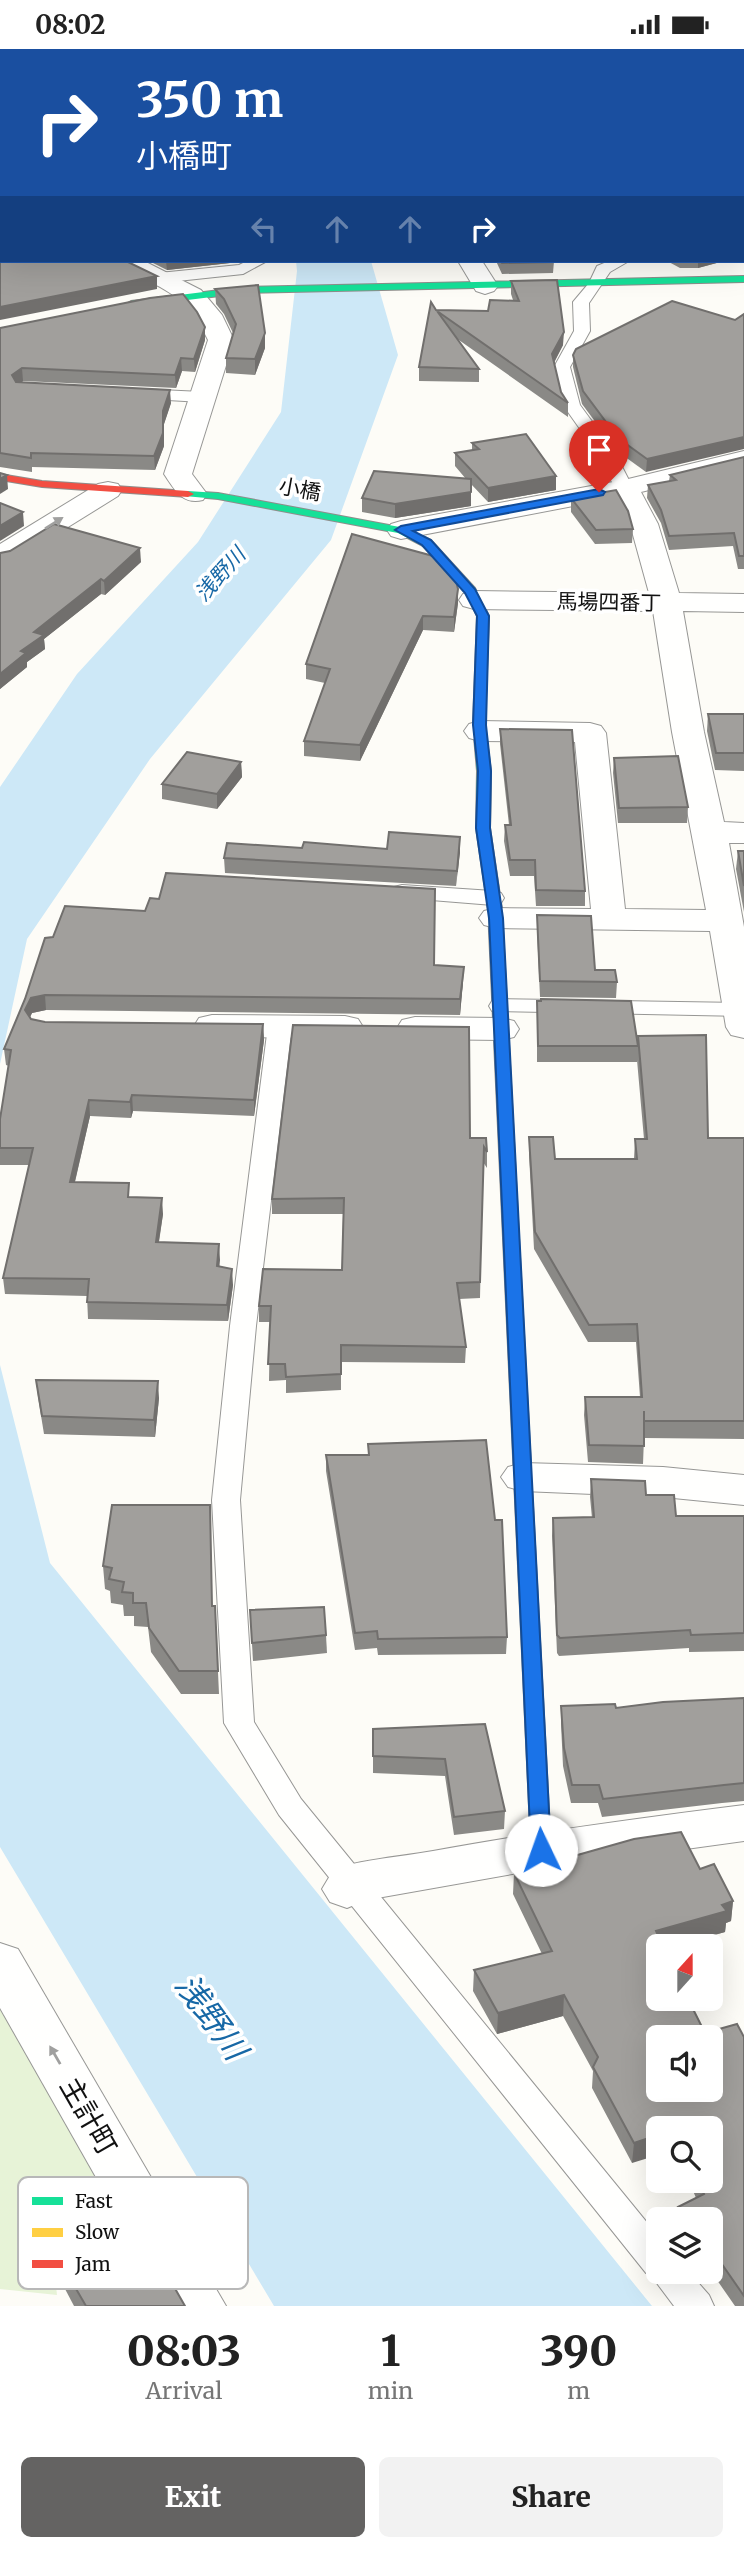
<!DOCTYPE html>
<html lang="en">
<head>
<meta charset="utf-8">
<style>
	body { margin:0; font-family:Merriweather,"Noto Sans JP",serif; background:#f2f2f2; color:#222; height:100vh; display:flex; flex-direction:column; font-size:26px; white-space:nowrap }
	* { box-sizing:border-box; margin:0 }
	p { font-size:23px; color:#767676 }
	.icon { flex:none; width:38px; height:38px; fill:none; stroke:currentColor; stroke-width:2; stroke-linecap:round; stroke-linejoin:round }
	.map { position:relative; height:2257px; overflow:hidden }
	.sheet { display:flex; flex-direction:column; background:#fff; flex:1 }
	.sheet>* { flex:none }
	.top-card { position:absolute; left:0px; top:0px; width:746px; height:214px; box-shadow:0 7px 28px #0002; background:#1a4fa0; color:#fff; overflow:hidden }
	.needle { width:46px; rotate:21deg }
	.controls { position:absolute; left:646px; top:1885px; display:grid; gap:14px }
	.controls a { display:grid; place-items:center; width:77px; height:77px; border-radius:10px; background:#fff; box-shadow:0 7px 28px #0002; font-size:35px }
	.pin { position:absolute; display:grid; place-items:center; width:60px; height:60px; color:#fff; margin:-72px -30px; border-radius:50% 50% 50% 0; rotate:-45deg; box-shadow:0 0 7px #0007 }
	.pin .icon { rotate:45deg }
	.me { position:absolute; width:77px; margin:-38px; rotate:357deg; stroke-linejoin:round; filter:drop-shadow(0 0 5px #0008) }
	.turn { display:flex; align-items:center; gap:24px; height:147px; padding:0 21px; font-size:32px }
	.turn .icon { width:91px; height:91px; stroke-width:2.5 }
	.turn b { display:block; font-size:49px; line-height:60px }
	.lanes { display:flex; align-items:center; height:66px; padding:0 21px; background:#0003; justify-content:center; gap:35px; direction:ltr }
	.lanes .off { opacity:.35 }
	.eta { display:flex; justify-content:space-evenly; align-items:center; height:119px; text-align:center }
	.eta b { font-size:42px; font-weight:800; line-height:49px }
	.button { display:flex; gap:14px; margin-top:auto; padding:14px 21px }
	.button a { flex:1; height:80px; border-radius:10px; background:#646362; color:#fff; font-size:28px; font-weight:800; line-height:80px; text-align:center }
	.button a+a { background:#f2f2f2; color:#222 }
	.status { display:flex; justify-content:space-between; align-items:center; height:49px; padding:0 35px; background:#fff; direction:ltr }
	.status svg { height:19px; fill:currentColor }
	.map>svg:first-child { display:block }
	.green { fill:#e7f3d7 }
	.water { fill:#cde8f7 }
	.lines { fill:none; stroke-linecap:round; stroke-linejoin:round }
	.river { fill:#cde8f7; fill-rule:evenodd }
	.lane-casing { stroke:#979795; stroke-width:2 }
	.street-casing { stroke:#979795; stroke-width:2 }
	.fast-casing { stroke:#8e8d8b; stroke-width:2 }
	.slow-casing { stroke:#8e8d8b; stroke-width:2 }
	.jam-casing { stroke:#8e8d8b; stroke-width:2 }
	.lane { fill:#fffffe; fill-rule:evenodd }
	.street { fill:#fffffe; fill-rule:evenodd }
	.fast { fill:#16e098; fill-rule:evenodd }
	.slow { fill:#ffcf43; fill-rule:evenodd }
	.jam { fill:#f24e42; fill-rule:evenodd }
	.wall { fill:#8a8986 }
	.shaded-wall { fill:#716f6d }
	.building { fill:#a19f9c; stroke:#716f6d; stroke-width:2; fill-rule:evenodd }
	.oneway { fill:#a0a09f }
	.route { fill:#1a73e8; stroke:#114b97; stroke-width:2 }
	.labels { text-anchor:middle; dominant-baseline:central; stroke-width:7; stroke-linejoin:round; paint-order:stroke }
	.far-street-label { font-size:21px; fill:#111; stroke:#fff }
	.far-water-label { font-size:21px; font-style:italic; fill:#1768a6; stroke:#fff }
	.near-street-label { font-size:28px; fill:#111; stroke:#fff }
	.near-water-label { font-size:32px; font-style:italic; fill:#1768a6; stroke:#fff }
	.key { fill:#fff; stroke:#b8b8b8; stroke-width:2 }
	.key-label { font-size:19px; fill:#111 }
</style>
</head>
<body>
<div class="status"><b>08:02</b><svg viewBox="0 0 49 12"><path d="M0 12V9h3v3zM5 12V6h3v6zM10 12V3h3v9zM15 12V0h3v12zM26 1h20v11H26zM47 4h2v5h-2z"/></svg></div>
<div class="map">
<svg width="744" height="2257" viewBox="0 0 744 2257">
	<rect width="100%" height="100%" fill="#fdfcf7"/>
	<path class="green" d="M0,1957L121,2159L52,2200L57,2246L0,2240Z"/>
	<g class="water">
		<path d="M296,212H371L398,306L331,491L150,710L27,890L0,1015V738L77,625L198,493L281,363L297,222Z"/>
		<path d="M0,1316L50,1514L652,2257H274L0,1798Z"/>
	</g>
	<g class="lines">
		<path class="river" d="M37,0H84L85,2H38Z"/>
		<defs>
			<g id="lane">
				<path d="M365,0H381L363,2Z"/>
				<path d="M671,0H686L688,2H672Z"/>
				<path d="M247,212H267L243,225L159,234L151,229L159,224L239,216Z"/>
				<path d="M609,212H629L610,223L589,254L590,282L570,318L580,356L615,404L633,439L624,444L615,439L597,404L563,356L554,318L574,282L573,253L589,234L597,217Z"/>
				<path d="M139,340L202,343L210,348L202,353L133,349L131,345L133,341Z"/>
				<path d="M402,836L493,842L501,844L504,849L501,854L493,856L394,848L391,843L394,838Z"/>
				<path d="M500,950L741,954L744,955V967L492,962L489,957L492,952Z"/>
				<path d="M280,970L288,972L292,977L256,1277L240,1451L254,1673L301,1750L658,2187V2222H688L709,2246L714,2257H674L650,2225L646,2224L279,1766L224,1674L212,1451L230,1277L268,977L272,972Z"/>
			</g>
			<g id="street">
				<path d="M606,0H631L604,2Z"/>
				<path d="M114,212H144L201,241L222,266L234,291L192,425L207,445L203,451C182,456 175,441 164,425L208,291C186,243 162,240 117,217Z"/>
				<path d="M458,212H482L498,237L494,242L485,245L476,242Z"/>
				<path d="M744,402V418L641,443L658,475L679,544L744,545V563L683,562L704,683L724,773L744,774V794H729L744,878V989L731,986L726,978L710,882L496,879L484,876L479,869L484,862L496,859L591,860L575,693L480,692L469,689L464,682L469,675L480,672L590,674L601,677L606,684L625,860L706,861L672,683L653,562L474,560L463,557L459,551L463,545L474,542L649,544L630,475L615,449L401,490L391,487L387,481L391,475L401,472L624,431Z"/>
				<path d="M108,433L118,435L122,441L118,447L10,514L0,517V495L98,435Z"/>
				<path d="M212,966L345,967L358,970L363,978L358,986L345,989L212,988L199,985L194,977L199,969Z"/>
				<path d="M415,968L501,969L514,972L519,980L514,988L501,991L415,990L402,987L397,979L402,971Z"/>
				<path d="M523,1414L663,1418L744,1426V1456L663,1448L523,1442L508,1438L501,1428L508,1418Z"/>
				<path d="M744,1756V1792L541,1820L366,1851L347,1859L330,1853L322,1840L334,1820C365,1810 400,1808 433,1802C536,1783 640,1769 744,1756Z"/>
				<path d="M0,1894L18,1900L226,2257H169L0,1959Z"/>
			</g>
			<g id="fast">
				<path d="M744,227V233L244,244L131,258L126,255L131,252L244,238Z"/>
				<path d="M188,442L218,444L405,479L431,491L475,539L489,567L485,676L491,722L490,779L502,860L500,863L495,864L488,860L476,779L477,722L473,676L477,567L466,543L423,497L398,484L218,450L184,447L182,445Z"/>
				<path d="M511,1184L519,1189L551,1801L548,1806L541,1809L534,1806L531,1801L503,1189Z"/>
			</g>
			<path id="slow" d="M495,856L502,860L519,1189L511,1194L503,1189L488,860Z"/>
			<path id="jam" d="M0,425L42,432L188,442L194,445L188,448L42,438L0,431Z"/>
		</defs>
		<use href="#lane" class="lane-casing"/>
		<use href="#street" class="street-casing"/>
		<use href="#fast" class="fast-casing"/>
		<use href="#slow" class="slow-casing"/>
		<use href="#jam" class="jam-casing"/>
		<use href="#lane" class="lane"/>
		<use href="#street" class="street"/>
		<use href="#fast" class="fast"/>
		<use href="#slow" class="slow"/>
		<use href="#jam" class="jam"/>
	</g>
	<g class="wall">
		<path d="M253,0H282V2H256Z"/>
		<path d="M297,0H362L355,2H297Z"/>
		<path d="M0,27H2V122L0,121Z"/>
		<path d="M149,212H239V213L167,221Z"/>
		<path d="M496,212H554L553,224L502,225Z"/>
		<path d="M667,212H724L698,219H680Z"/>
		<path d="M511,232L563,296L554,314L561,343L568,354V368L456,289L479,320V333L419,332V318L436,261L488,262L513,251L511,245Z"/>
		<path d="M215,240L265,299L255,326L226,324V309L233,284L224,265L216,255Z"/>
		<path d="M735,271L646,423L617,402L582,355L573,318V306Z"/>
		<path d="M205,278V291L195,323L182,322L176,339L23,332L21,334L171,354L164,375V397L155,421L32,418V423L0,418V279Z"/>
		<path d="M472,394L556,441L488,453L471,435V457L395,469L362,463V449L466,430L455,417V404L472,401Z"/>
		<path d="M744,408V520H738L733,497L669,501L661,474L647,449L648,436L669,432L670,426Z"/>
		<path d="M571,449L633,480L632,494L595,495L571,463Z"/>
		<path d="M352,485L458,554L454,583L423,581L360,712L304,707V692L325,634L306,630V615Z"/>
		<path d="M0,504L141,513L105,546L101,545L44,590L45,600L27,613V618L0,640Z"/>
		<path d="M708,665H744V722L715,721L707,682Z"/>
		<path d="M500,680L585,842V857H536L534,827H510L504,792L505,776H509L500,695Z"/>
		<path d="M614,709L688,758L687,774H618L613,724Z"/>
		<path d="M241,713L242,728L217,760L162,750V735Z"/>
		<path d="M460,788L456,837L225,824L224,809L302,799L387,800Z"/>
		<path d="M738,802H744V863L736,820Z"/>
		<path d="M537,866L595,921L617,933L616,949L540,948L537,882Z"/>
		<path d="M45,889L434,916L463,933L460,966L46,961L32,964L30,968L31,970L45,973L263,975L264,991L254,1067L133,1062L131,1069L90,1067L75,1133L130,1148L163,1165L159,1193L219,1195V1218L233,1236L228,1272L88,1270L87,1247L5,1245L3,1229L29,1116H0V1070L9,1017L6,1016L4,1000L25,950Z"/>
		<path d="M537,952L637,992L708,1089H744V1390L644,1389L643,1415L588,1413L584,1366L585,1348H640L636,1293H588L534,1200L529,1105V1088L555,1110H634L635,1090H644L637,1011V1013H537Z"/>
		<path d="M470,1089H486L487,1103V1119L483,1113L480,1249L459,1250L466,1298L465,1314L341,1313V1341L286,1344V1331L269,1332L270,1273H259V1257L342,1221L343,1165H272V1150Z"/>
		<path d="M36,1331L159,1349L155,1388L44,1385L38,1348Z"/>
		<path d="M368,1395L507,1588L506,1605L378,1606L377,1599L355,1601L326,1422V1406H368Z"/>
		<path d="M591,1430L646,1446L676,1467H744V1602L689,1603V1599L559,1607L557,1604L552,1487L553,1469H592L590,1448Z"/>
		<path d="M112,1456L212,1557H215L219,1645H181L151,1603L148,1578L134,1577V1567H124L123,1556L111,1554L110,1542L105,1540L103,1517Z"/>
		<path d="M250,1561L326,1586L327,1604L253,1612Z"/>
		<path d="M744,1649V1752L722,1754L602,1768L598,1754H571L563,1717L561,1675V1657L616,1659Z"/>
		<path d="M485,1675L505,1762L504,1780L454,1786L445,1727L373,1724V1680Z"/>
		<path d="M700,1820L733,1852L731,1872L726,1874L725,1883L675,1897H658L705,1984L744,1988V2257H735L710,2221V2170H677L678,2158L696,2149L689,2132H710V2079H658L632,2114L592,2039L593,2022L563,1967L497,1985L473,1942L474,1921L542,1905L513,1845L514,1824Z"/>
		<path d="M61,2214L165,2234L185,2257H74L64,2238Z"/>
	</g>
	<g class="shaded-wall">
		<rect x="266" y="0" width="16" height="2"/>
		<path d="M321,0H362L355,2H316Z"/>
		<path d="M2,155V168L0,169V156Z"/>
		<path d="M166,212H239V213L167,221Z"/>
		<path d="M698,212H724L698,219Z"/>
		<path d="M157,227V240L0,271V258Z"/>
		<path d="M205,278V291L195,323L194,310Z"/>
		<path d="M564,283L563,296L551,319L552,305Z"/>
		<path d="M265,284V299L255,326V310Z"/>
		<path d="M181,309L182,322L176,339L175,326Z"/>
		<path d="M22,319L23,332L12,339V326Z"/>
		<path d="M170,341L171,354L164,375V397L155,421L154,407L163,362Z"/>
		<path d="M744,388V400L646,423L647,410Z"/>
		<path d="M7,426L8,440L0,445V430Z"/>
		<path d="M556,427V441L488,453V439Z"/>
		<path d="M471,443V457L395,469V455Z"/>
		<path d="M23,463L24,477L0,492V477Z"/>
		<path d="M140,499L141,513L105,546L104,532Z"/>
		<path d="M101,530V545L44,590L45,600L27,613V618L0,640V625L21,602L34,583Z"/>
		<path d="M458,540V554L454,583V568Z"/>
		<path d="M423,567V581L360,712V696Z"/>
		<path d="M241,713L242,728L217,760V745Z"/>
		<path d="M460,788V804L456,837L457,822Z"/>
		<path d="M464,918L463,933L460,966V950Z"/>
		<path d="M45,946L46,961L32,964L26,976L25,961L31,949Z"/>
		<path d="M263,975L264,991L254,1067V1051Z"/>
		<path d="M132,1046L133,1062L131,1069L130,1053Z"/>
		<path d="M89,1051L90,1067L71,1149L70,1133Z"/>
		<path d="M162,1149L163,1165L156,1210V1193Z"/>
		<path d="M219,1195L220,1211L218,1234L217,1217Z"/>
		<path d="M232,1220L233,1236L228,1272L227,1256Z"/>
		<path d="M158,1332L159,1349L155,1388L154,1371Z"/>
		<path d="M733,1852L731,1872L726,1874L725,1883L675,1897H658L656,1882Z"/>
		<path d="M564,1946L563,1967L497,1985L498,1964Z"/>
		<path d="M658,2086V2106L632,2114L634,2094Z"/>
	</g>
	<g class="building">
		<path d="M0,27H2V111L0,110Z"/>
		<path d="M0,129H2V155L0,156Z"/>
		<path d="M2,169V212H126L157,227L0,258V170Z"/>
		<path d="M501,212H554V213L502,214Z"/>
		<path d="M557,231L564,283L552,305L561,343L568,354L437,262L479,320L419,318L431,253L436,261L488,262L490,251L519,252L511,232Z"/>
		<path d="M258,236L265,284L255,310L226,309L236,275L224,250L215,240Z"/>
		<path d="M183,245L197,263L205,278L194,310L181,309L175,326L22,319L12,326L16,333L170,341L163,362V384L154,407L31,404V409L0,404V279L150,249Z"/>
		<path d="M672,252L735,271L744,265V388L647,410L618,389L583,342L573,306L576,300Z"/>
		<path d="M526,385L556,427L488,439L455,404L479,400L472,394Z"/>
		<path d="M744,408V507H739L734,484L669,487L661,461L648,436L676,431L670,426Z"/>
		<path d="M374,422L471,430V443L395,455L362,449Z"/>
		<path d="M0,424L7,426L0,430Z"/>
		<path d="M616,441L628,462L633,480L596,481L571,449Z"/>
		<path d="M0,454L23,463L0,477Z"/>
		<path d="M54,475L140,499L104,532L101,530L34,583L44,586L21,602L26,604L0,625V504L10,502Z"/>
		<path d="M352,485L433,507L456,532L458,540L454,568L423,567L360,696L304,692L330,620L306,615Z"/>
		<path d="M708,665H744V704H716Z"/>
		<path d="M500,680L572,681L585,842L536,841L535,811H510L505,776H511Z"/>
		<path d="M187,703L241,713L217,745L162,735Z"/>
		<path d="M678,707L688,758L619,759L614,709Z"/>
		<path d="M389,783L460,788L457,822L224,809L227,794L302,799L304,793L387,800Z"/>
		<path d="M738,802H744V837Z"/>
		<path d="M166,824L435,840L434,916L464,918L460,950L45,946L31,949L25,961L31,970L45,973L263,975L254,1051L132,1046L130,1053L89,1051L70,1133L129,1134L128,1148L162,1149L156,1193L219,1195L217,1217L232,1220L227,1256L87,1253L89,1230L3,1229L33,1099H0V1070L11,1001L4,1000L25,950L45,889L53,888L65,857L145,862L150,849L159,850Z"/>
		<path d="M537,866L591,867L595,921H615L617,933L540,932Z"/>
		<path d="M541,950L631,952L638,997H538L537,952H541Z"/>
		<path d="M293,976L469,978L470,1089H486L487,1103L484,1098L480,1233L457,1234L466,1298L341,1296V1325L286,1328L285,1315H268L271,1257H259L263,1220L342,1221L344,1149L272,1150Z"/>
		<path d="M706,986L708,1089H744V1372H644V1362V1397L589,1396L585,1348H642L637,1275L589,1276L535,1183L529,1088H553L555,1110H637L635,1090H647L638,987Z"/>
		<path d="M36,1331L158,1332L154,1371L42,1367Z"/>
		<path d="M486,1391L495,1471H502L507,1588L378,1590L377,1582L355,1584L326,1406H369L368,1395Z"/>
		<path d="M591,1430L645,1432L646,1446H674L676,1467H744V1584L691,1586L690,1581L560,1589L557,1586L553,1469L594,1468Z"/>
		<path d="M112,1456H210L212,1557H215L218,1622H179L149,1579L146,1554H133V1544L122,1543L124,1533L109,1530L112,1519L103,1517Z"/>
		<path d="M324,1558L326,1586L252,1594L250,1561Z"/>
		<path d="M744,1649V1734L724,1736L603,1750L599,1736H572L564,1699L561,1657L615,1655L616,1659L663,1653Z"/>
		<path d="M485,1675L505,1762L454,1768L445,1710L373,1707V1680Z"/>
		<path d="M681,1783L700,1820L714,1815L733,1852L722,1856L727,1862L656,1882L663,1897H658V1950H688L705,1984L737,1975L744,1988V2247L710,2198V2170H686L678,2158L704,2145L699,2132H710V2079H658V2086L634,2094L593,2018L598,2008L564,1946L498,1964L474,1921L552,1902L514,1824L634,1790ZM658,1988H710V2040H658Z"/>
		<path d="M136,2183L165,2234L173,2236L185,2257H86L61,2214Z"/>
	</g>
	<defs><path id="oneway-solid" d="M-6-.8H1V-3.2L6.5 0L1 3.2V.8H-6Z" transform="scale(1.75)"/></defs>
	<g class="oneway">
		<use href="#oneway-solid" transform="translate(54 474) rotate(-32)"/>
		<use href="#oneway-solid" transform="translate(55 2006) rotate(-120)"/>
	</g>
	<path class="route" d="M599,440L605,443L603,446L413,482L431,491L475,540L489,567L486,676L491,722L490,779L503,869L551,1801L548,1807L541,1809L534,1807L531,1801L489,869L476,779L478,722L473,676L477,567L465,544L422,496L395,481L401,477Z"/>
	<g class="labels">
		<g class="far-street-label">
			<text transform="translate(300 440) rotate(10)">小橋</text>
			<text transform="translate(609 553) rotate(1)">馬場四番丁</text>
		</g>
		<g class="far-water-label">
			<text transform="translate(220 525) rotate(-48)">浅野川</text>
		</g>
		<g class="near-street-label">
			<text transform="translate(89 2067) rotate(60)">主計町</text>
		</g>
		<g class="near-water-label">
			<text transform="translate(211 1968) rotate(54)">浅野川</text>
		</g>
	</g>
	<rect x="18" y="2128" width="230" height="112" rx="10" class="key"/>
	<rect x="32" y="2148" width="31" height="8" fill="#16e098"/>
	<rect x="32" y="2179" width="31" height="9" fill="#ffcf43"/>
	<rect x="32" y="2211" width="31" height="8" fill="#f24e42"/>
	<g class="key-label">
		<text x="75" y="2159">Fast</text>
		<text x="75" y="2190">Slow</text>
		<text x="75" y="2222">Jam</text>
	</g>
</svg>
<div class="controls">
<a><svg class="needle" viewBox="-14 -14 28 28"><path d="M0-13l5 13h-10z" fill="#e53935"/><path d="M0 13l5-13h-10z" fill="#767676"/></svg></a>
<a><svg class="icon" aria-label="sound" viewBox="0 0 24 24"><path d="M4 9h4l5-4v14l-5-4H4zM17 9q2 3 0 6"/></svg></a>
<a><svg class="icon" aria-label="search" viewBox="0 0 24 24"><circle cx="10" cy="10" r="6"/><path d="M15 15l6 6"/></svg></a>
<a><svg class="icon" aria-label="layers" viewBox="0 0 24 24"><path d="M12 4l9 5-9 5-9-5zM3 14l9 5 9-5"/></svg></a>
</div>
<div class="pin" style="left:599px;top:443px;background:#d93025"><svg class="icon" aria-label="arrive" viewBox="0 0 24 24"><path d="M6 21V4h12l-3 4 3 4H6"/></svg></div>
<svg class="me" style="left:541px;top:1801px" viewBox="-20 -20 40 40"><circle r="19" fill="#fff"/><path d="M0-13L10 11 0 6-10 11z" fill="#1a73e8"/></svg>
<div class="top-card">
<div class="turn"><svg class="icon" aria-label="right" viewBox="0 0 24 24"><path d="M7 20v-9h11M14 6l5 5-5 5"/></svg><div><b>350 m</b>小橋町</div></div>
<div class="lanes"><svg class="icon off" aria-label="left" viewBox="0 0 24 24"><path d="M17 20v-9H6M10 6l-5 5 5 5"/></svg><svg class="icon off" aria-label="ahead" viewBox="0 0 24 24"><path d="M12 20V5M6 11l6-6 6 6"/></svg><svg class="icon off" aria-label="ahead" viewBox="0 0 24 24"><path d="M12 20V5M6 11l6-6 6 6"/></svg><svg class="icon" aria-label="right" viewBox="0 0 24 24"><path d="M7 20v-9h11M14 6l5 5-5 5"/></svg></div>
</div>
</div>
<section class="sheet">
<div class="eta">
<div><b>08:03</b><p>Arrival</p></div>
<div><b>1</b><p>min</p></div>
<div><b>390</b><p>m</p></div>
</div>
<div class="button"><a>Exit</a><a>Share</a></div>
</section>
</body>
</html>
